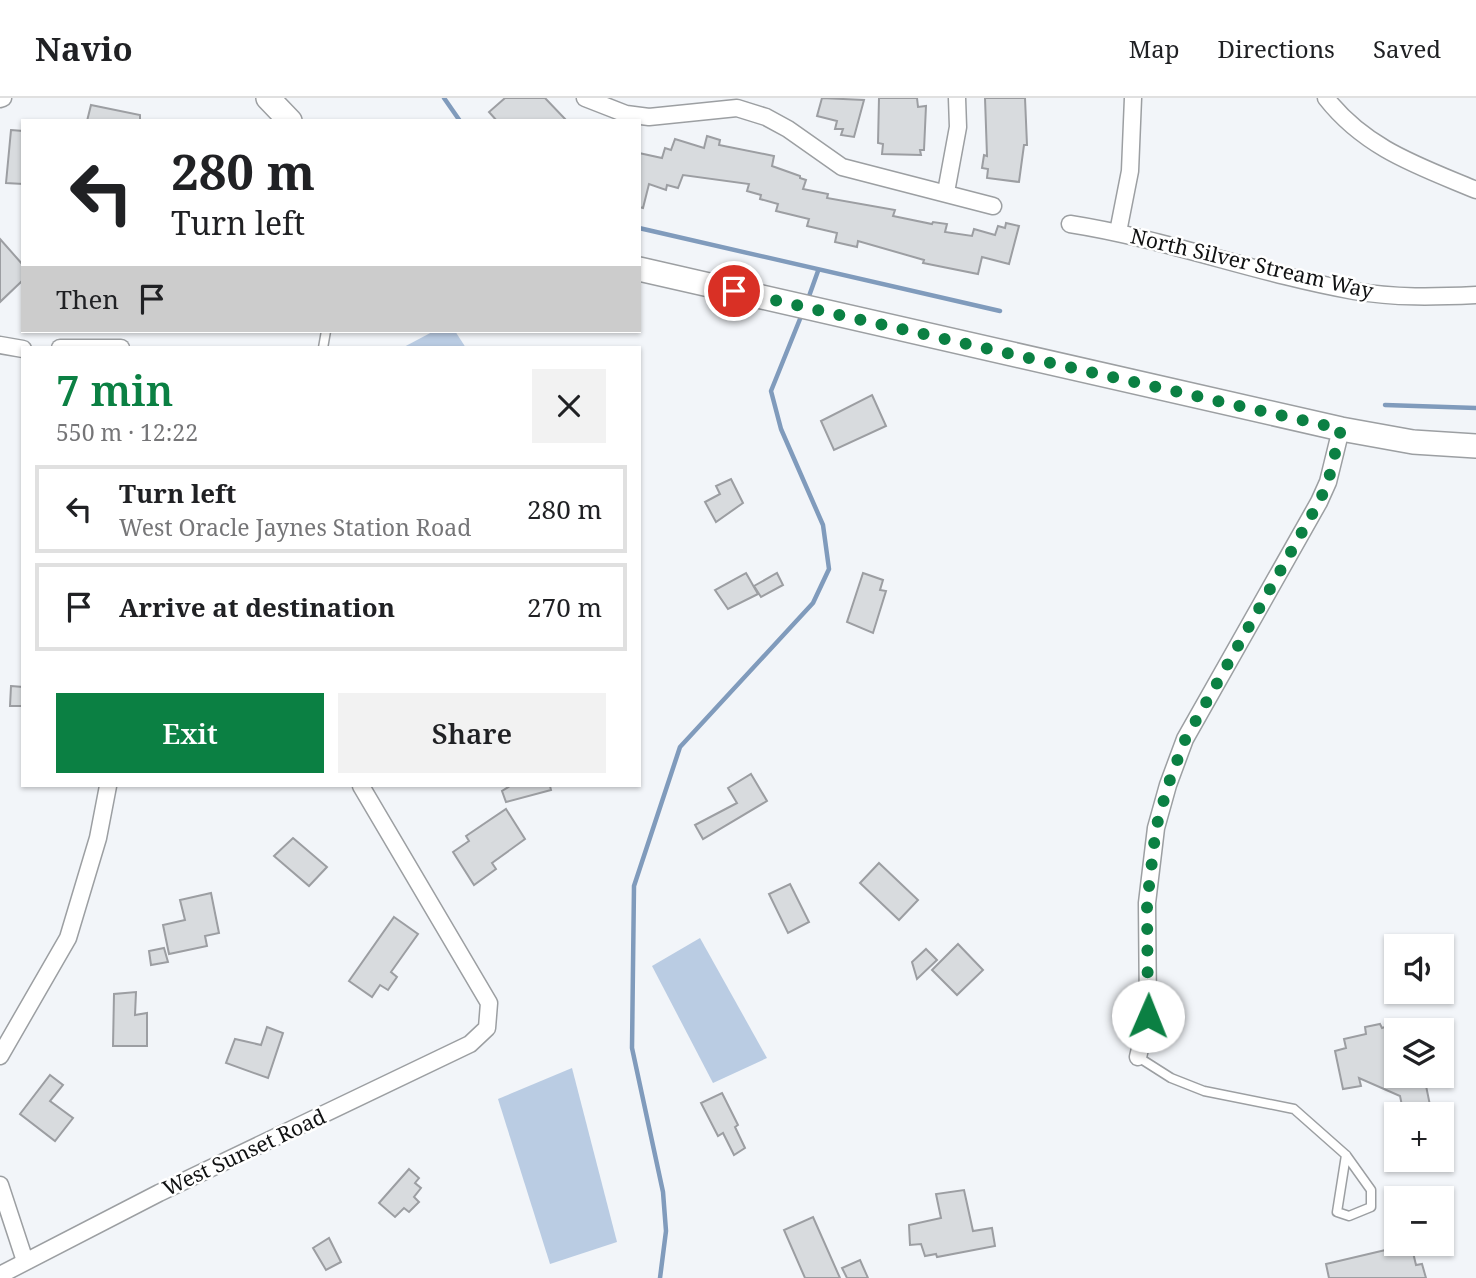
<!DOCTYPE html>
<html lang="en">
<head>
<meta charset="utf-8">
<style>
	body { margin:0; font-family:"Noto Serif",serif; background:#f2f2f2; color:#202124; height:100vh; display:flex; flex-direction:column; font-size:26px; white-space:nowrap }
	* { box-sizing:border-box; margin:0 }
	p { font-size:23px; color:#757577 }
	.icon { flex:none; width:38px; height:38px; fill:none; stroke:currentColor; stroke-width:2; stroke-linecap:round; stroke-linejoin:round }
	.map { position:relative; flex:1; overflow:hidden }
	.details { position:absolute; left:21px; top:248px; width:620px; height:441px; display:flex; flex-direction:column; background:#fff; border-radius:0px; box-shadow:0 2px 5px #0004 }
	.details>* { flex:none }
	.top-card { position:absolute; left:21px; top:21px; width:620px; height:214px; border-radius:0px; box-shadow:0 2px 5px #0004; background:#fff; color:#202124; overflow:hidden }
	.tools { position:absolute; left:1384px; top:836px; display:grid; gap:14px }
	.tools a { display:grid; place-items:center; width:70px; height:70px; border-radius:0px; background:#fff; box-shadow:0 2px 5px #0004; font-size:35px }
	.pin { position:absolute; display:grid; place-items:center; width:60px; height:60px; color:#fff; margin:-30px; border:4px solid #fff; border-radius:50%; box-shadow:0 2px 7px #0007 }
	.me { position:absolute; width:77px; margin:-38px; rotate:1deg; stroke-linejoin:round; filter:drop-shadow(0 0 5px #0008) }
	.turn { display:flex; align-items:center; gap:24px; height:147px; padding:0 35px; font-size:32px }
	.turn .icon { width:91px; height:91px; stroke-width:2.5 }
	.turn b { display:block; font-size:49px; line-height:60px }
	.then { display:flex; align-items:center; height:66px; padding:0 35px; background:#0003; gap:14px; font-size:26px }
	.round { display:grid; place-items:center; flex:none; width:74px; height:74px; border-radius:0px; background:#f2f2f2 }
	.headline { display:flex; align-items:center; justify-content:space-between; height:119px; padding:0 35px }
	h1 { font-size:42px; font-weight:600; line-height:52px; color:#0b8043 }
	.button { display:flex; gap:14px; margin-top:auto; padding:14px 35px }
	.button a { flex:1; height:80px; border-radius:0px; background:#0b8043; color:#fff; font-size:28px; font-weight:600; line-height:80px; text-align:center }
	.button a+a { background:#f2f2f2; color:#202124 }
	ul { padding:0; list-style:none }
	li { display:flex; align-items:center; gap:21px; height:88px; margin:0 14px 10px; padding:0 21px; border:4px solid #e0e0e0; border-radius:0px }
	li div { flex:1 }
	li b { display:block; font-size:26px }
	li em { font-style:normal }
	header { display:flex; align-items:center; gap:42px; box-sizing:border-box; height:98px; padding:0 35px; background:#fff; border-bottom:2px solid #e0e0e0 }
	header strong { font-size:33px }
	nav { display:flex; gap:38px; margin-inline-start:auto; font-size:24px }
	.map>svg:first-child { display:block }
	.green { fill:#bacce3 }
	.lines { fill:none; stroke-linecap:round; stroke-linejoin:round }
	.stream { stroke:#809bbc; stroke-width:4.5 }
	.building { fill:#d8dbde; stroke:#9c9ea2; stroke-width:2 }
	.lane-casing { stroke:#9c9fa2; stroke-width:11 }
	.street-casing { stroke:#9c9fa2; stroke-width:19 }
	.secondary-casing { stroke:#9c9fa2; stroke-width:26 }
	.lane { stroke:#fff; stroke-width:8 }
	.street { stroke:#fff; stroke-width:16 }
	.secondary { stroke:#fff; stroke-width:23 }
	.route { stroke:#0b8043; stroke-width:12; stroke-dasharray:0 21.6 }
	.labels { text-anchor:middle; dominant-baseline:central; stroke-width:5; stroke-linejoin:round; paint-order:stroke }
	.street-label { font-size:21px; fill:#101112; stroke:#fff }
</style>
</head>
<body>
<header>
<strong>Navio</strong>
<nav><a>Map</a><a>Directions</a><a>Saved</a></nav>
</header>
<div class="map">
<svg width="1476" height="1180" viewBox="0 0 1476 1180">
	<rect width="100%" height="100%" fill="#f2f5f9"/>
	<g class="green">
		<path d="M434,233H455L466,250H402Z"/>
		<path d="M700,840L767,960L713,985L652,868Z"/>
		<path d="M572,970L617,1144L550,1166L498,1001Z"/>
	</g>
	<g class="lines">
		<g class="stream">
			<path d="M444,0L460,23"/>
			<path d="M639,130L1000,213"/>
			<path d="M808,201L818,173"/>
			<path d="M1385,307L1476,310"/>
			<path d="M660,1180L666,1133L663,1094L632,950L634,788L680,649L813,505L829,471L823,427L781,331L771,293L802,216"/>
		</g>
	</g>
	<g class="building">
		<path d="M505,0H545L567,23H497L489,14Z"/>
		<path d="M822,0L864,2L854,39L841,37L843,31H835L837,23L817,18Z"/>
		<path d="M879,0H917L918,9L926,8L924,52H920L921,57L882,56L883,46L878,45Z"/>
		<path d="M985,0H1025L1027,47H1024L1019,84L987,80L988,71L982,70L984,57L987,58Z"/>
		<path d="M91,7L140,17V23H87Z"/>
		<path d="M11,32L23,33V86L6,85Z"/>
		<path d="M707,38L720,42L719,47L774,58L772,68L800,78V80L806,82L803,91L828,96L827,100L895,112L893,118L932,126L933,124L947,126L945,134L972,138L974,131L995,137L998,128L1005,130L1006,125L1019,128L1009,166L982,159L978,176L923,165L924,162L858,143L857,149L835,144L837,135L807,128L809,121L776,113L778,106L760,101L761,97L747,93L749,86L683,77L678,90L667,87L666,92L649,86L643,110L639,109V55L662,60L665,50L671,52L675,41L704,50Z"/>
		<path d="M0,141L23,167V182L0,204Z"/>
		<path d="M872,297L886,328L834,352L821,323Z"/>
		<path d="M731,381L743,405L716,424L705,404L720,396L716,388Z"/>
		<path d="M746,475L758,496L728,511L715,492Z"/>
		<path d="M777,475L783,487L761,499L754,488Z"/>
		<path d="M863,475L883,482L880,492L886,493L873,535L847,524Z"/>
		<path d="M11,588L23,589V608H10Z"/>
		<path d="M751,676L767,703L703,741L695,727L737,705L728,690Z"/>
		<path d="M510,688H550L551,692L506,704L502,693Z"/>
		<path d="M506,711L525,741L492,765L496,771L474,787L453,754L469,743L466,738Z"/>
		<path d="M293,740L327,769L309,788L274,758Z"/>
		<path d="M879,765L918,802L899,822L860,785Z"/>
		<path d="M790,786L809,824L788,835L769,796Z"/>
		<path d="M211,795L219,835L205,838L207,848L169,856L163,827L185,822L180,802Z"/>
		<path d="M394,819L418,836L391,874L397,879L388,892L380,887L372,899L349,883Z"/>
		<path d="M958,846L983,872L957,897L932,872Z"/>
		<path d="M164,850L168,864L151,867L149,853Z"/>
		<path d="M926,851L937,862L917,881L912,864Z"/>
		<path d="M136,894L135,917L147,915V948H113L114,896Z"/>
		<path d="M1380,926L1382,930L1388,928L1396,955V978H1424L1432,1017H1404L1400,998L1359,980L1361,988L1343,991L1335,953L1346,950L1344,941L1366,936L1365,929Z"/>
		<path d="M267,929L283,935L268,980L226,965L235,941L261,947Z"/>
		<path d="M50,977L63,987L50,1003L73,1020L55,1043L20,1016Z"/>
		<path d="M722,995L738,1027L735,1029L745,1050L734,1057L723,1035L718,1038L701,1005Z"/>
		<path d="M409,1071L419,1080L415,1085L421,1090L414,1099L419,1104L409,1114L404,1110L395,1119L379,1105Z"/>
		<path d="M964,1092L973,1133L992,1130L995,1148L937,1159L936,1156L925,1158L921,1146L910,1147L909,1127L941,1120L936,1096Z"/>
		<path d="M813,1119L840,1180H805L784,1132Z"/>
		<path d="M329,1140L341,1164L326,1172L313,1150Z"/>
		<path d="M1411,1146L1416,1167L1422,1166L1426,1180H1329L1326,1166Z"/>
		<path d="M860,1162L868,1180H847L842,1170Z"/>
	</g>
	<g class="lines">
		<defs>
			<g id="lane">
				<path d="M323,250L326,233"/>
				<path d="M1138,959L1171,980L1204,993L1294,1011L1346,1057L1371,1092V1109L1349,1118L1337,1114L1346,1057"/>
			</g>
			<g id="street">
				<path d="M585,0L626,16L649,19L737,10L766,19L788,31L842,69L993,108"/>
				<path d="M1326,0C1366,51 1419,68 1476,92"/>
				<path d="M0,1L3,0"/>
				<path d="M946,94L958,29L957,0"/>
				<path d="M1070,126C1166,141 1258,176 1354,193C1395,200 1435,199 1476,197"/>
				<path d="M1118,134L1130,73L1133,0"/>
				<path d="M0,247L23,251"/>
				<path d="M60,250H121"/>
				<path d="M0,958L68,840L98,740L108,688"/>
				<path d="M1138,959L1148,918L1147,805L1156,730L1168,687L1185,641L1319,404L1328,384L1341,331"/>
				<path d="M0,1087L25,1163"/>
				<path d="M0,1177L159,1095L470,946L487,930L489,905L361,688"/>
			</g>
			<g id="secondary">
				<path d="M268,0L290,23"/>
				<path d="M639,171L1341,331L1413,344L1476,348"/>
			</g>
		</defs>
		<use href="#lane" class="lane-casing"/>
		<use href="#street" class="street-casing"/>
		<use href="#secondary" class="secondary-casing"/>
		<use href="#lane" class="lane"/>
		<use href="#street" class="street"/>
		<use href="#secondary" class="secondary"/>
	</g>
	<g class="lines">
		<path class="route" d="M734,193L1341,331L1328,384L1319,404L1185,642L1168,687L1156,730L1147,805L1148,918"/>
	</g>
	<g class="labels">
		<g class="street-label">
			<text transform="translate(1252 165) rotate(13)">North Silver Stream Way</text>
			<text transform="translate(244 1054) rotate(-25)">West Sunset Road</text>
		</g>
	</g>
</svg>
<div class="tools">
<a><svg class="icon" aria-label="sound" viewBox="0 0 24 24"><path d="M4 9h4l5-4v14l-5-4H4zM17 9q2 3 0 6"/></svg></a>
<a><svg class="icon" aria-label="layers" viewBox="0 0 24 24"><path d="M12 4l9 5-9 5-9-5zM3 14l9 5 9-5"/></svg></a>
<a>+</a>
<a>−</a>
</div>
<div class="pin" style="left:734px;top:193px;background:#d93025"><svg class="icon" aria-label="arrive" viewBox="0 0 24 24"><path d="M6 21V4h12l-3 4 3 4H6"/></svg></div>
<svg class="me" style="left:1148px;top:918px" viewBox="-20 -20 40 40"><circle r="19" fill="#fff"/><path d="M0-13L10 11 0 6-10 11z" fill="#0b8043"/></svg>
<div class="top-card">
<div class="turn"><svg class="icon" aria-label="left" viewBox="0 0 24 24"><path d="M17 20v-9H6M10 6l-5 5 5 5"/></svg><div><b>280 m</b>Turn left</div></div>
<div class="then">Then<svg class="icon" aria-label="arrive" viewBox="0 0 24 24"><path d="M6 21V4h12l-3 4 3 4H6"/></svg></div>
</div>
<section class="details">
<div class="headline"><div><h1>7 min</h1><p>550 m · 12:22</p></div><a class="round"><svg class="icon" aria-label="close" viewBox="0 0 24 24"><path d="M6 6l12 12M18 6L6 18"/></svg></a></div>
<ul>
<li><svg class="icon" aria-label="left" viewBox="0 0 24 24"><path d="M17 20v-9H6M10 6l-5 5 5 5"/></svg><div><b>Turn left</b><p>West Oracle Jaynes Station Road</p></div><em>280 m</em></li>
<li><svg class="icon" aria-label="arrive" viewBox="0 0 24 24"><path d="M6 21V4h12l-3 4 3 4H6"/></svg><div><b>Arrive at destination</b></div><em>270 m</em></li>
</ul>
<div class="button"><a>Exit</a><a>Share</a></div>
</section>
</div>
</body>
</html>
